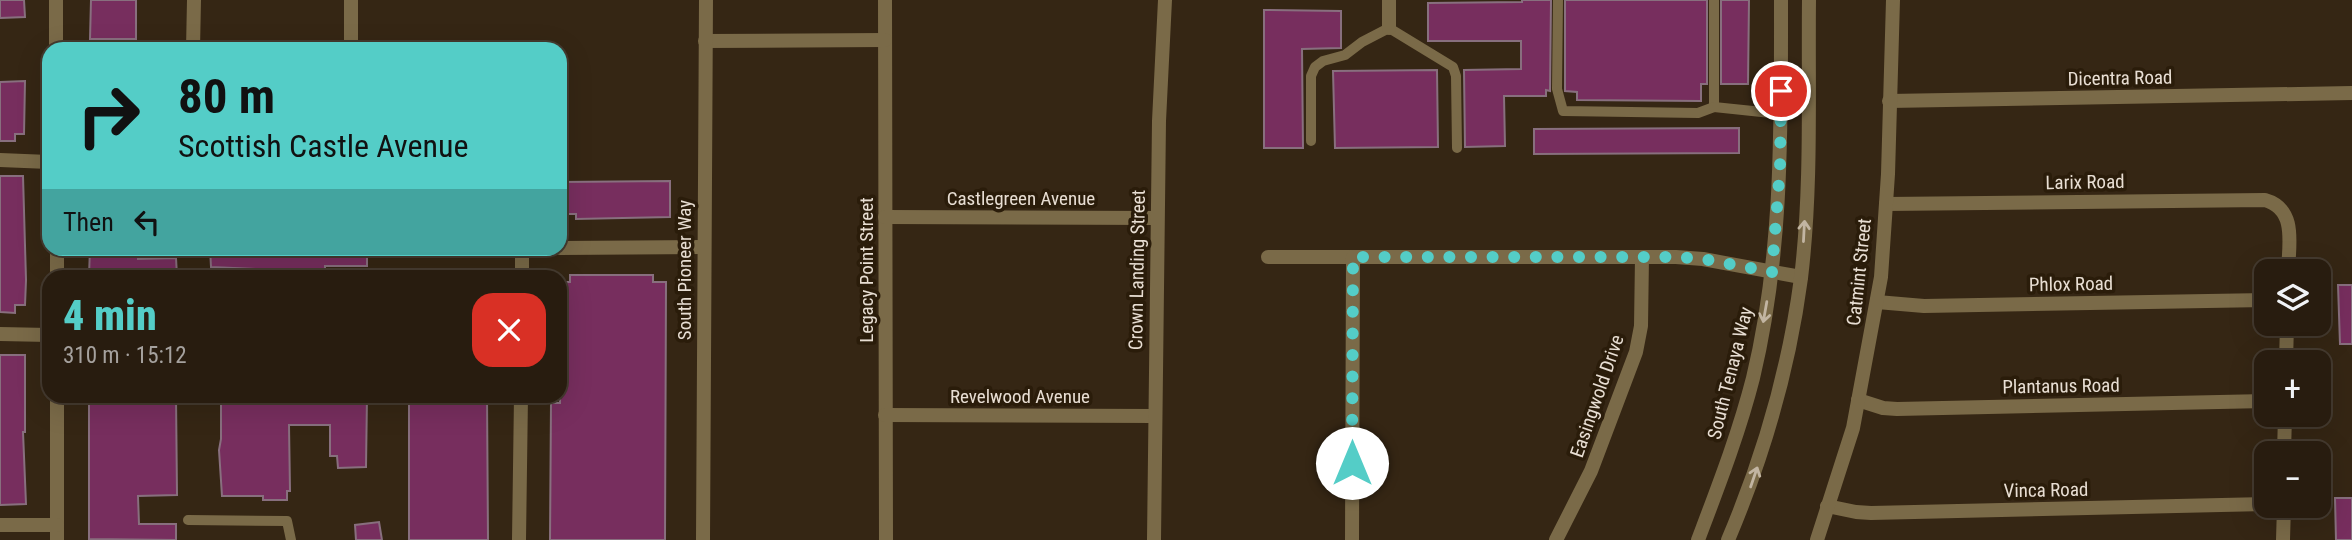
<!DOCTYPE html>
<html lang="en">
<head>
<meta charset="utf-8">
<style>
	body { margin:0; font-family:"Roboto Condensed",sans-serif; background:#34291d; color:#f1f3f6; height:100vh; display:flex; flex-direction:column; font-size:26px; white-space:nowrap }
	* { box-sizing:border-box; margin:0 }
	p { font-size:23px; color:#a5a19e }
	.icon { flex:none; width:38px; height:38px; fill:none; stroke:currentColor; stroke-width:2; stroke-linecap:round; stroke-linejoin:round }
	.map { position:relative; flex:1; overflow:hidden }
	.panel { position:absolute; left:42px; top:270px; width:525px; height:133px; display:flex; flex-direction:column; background:#281c0f; border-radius:21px; box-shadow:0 7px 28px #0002,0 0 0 2px #443a2f }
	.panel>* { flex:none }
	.banner { position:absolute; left:42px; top:42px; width:525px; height:214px; border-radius:21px; box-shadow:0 7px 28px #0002,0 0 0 2px #443a2f; background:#54cdc7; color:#111; overflow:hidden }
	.buttons { position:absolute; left:2254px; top:259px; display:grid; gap:14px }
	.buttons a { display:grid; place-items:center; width:77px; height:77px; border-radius:14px; background:#281c0f; box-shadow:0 7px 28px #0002,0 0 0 2px #443a2f; font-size:35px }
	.pin { position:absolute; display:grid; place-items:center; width:60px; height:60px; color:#fff; margin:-30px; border:4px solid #fff; border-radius:50%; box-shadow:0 2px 7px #0007 }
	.me { position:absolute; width:77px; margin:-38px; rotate:0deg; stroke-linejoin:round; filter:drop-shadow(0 0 5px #0008) }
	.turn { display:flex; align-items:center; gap:24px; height:147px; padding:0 21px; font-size:32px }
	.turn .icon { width:91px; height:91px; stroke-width:2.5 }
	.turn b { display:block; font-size:49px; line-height:60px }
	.then { display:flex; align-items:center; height:66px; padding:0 21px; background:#0003; gap:14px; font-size:26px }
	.round { display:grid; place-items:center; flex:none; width:74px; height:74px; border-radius:21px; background:#34291d }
	.overview { display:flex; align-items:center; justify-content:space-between; height:119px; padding:0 21px }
	h1 { font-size:42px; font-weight:800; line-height:52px; color:#54cdc7 }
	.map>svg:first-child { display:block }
	.building { fill:#772e5e; stroke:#886f7e; stroke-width:2 }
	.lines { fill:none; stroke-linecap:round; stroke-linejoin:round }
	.service { stroke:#7a6a48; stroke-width:10 }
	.minor { stroke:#7a6a48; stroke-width:14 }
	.tertiary { stroke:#7a6a48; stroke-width:14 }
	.oneway { stroke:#c2b5a2 }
	.route { stroke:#54cdc7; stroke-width:12; stroke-dasharray:0 21.6 }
	.labels { text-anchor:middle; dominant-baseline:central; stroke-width:7; stroke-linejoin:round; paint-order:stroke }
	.street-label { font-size:19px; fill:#e8ded3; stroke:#2a1c0a }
</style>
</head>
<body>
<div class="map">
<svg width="2352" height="540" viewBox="0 0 2352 540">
	<rect width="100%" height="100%" fill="#352614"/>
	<g class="building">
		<path d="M0,0H24L25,17L0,18Z"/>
		<path d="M91,0H136V39H90Z"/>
		<path d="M1522,0H1551L1550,91L1546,90V96H1504L1505,146L1465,147L1464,70L1521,69V41H1428V3L1522,2Z"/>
		<path d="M1565,0H1707V84H1701V101L1577,100V92L1565,91Z"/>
		<path d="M1721,0H1749L1748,84H1721Z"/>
		<path d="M1264,10L1341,11V48L1302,49L1303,148H1264Z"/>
		<path d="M1437,70L1438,147L1335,148L1333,71Z"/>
		<path d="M25,81L24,134H15V141H0V82Z"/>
		<path d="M1739,128V153L1534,154V129Z"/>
		<path d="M0,176H23L26,280L25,305H15V313L0,312Z"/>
		<path d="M670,181V217L576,219V214H560V182Z"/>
		<path d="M90,248H138V259L176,258L177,276H89Z"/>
		<path d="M210,248H367V266H325V269L276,270L211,267Z"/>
		<path d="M570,275H653V282H666L665,540H550L551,403H560V282H570Z"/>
		<path d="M2338,285H2352V344H2340Z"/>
		<path d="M0,355H25V432H23L26,504L0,505Z"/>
		<path d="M89,396H176L177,495L138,496L139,524H176V540L89,539Z"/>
		<path d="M221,396H367L366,467L338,468L337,456H330V425H289L290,491H287V500H263V496H222L219,450L221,439Z"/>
		<path d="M409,396H487L488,540H409Z"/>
		<path d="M2335,498H2352V540H2336Z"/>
		<path d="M379,522L382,540H356L355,525Z"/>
	</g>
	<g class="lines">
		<g class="service">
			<path d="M1558,0L1557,89L1563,111L1698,113L1714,107V0"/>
			<path d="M1714,107L1781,114"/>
			<path d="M1311,141V76L1315,67L1323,61L1345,55L1362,42L1389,28L1453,67L1456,76L1457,148"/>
			<path d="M188,520L287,521L291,540"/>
		</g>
		<g class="minor">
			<path d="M56,0V49"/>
			<path d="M351,0V49"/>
			<path d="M885,0L886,540"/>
			<path d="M1389,28V0"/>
			<path d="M705,41L885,40"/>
			<path d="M193,49L194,0"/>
			<path d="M1889,101L2352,93"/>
			<path d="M0,160L49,162"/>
			<path d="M1886,204L2265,200C2297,209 2289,244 2288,271"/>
			<path d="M885,217L1157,218"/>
			<path d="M57,248V276"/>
			<path d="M560,248L703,247"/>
			<path d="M443,249L499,248"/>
			<path d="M1268,257H1676L1703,259L1801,277"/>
			<path d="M522,276V248"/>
			<path d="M1877,302L1924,306L2266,300"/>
			<path d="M0,334L49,335"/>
			<path d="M2286,362L2287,324"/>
			<path d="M57,396V540"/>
			<path d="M1858,400L1883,408L1897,409L2266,401"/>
			<path d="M885,415L1155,416"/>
			<path d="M2284,453L2285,415"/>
			<path d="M1827,506L1856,512L1871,513L2266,504"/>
			<path d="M0,525H57"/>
			<path d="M519,540L521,396"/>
			<path d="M703,540L706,0"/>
			<path d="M1154,540L1159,121L1165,0"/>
			<path d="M1352,540L1353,257"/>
			<path d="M1556,540L1591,471L1636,352L1641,326L1642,257"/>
			<path d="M1817,540L1853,428L1881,277L1888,174L1893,0"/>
			<path d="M2283,540L2284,506"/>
		</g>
		<g class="tertiary">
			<path d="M1698,540C1718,487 1739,433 1753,378C1783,254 1781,127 1781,0"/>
			<path d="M1728,540C1764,455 1789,369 1801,278C1812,186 1808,92 1809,0"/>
		</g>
	</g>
	<defs><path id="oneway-shaft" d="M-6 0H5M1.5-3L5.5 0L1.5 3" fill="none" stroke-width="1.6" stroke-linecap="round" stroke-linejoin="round" transform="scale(1.75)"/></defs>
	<g class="oneway">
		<use href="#oneway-shaft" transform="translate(1804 231) rotate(-87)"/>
		<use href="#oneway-shaft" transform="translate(1765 312) rotate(100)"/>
		<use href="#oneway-shaft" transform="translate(1754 477) rotate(-71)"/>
	</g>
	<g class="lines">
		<path class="route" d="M1352,463L1353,257H1676L1703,259L1772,272L1780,168L1781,91"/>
	</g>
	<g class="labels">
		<g class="street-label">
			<text transform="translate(2120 78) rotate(-1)">Dicentra Road</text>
			<text transform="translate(2085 182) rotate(-1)">Larix Road</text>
			<text x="1021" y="198">Castlegreen Avenue</text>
			<text transform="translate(684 270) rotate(-90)">South Pioneer Way</text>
			<text transform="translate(866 270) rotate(-90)">Legacy Point Street</text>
			<text transform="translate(1137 270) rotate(-89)">Crown Landing Street</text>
			<text transform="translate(1859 272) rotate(-84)">Catmint Street</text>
			<text transform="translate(2071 284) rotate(-1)">Phlox Road</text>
			<text transform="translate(1730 373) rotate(-76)">South Tenaya Way</text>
			<text transform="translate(2061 386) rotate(-1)">Plantanus Road</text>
			<text x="1020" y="396">Revelwood Avenue</text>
			<text transform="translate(1597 396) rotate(-71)">Easingwold Drive</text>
			<text transform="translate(2046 490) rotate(-1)">Vinca Road</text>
		</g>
	</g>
</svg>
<div class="buttons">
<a><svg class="icon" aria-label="layers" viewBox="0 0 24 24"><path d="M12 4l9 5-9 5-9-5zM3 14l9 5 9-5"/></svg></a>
<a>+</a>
<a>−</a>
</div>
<div class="pin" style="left:1781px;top:91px;background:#d93025"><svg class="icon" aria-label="arrive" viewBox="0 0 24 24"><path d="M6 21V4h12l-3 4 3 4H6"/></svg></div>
<svg class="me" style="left:1352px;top:463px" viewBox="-20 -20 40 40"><circle r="19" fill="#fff"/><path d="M0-13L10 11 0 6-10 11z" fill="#54cdc7"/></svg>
<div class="banner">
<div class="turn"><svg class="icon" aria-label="right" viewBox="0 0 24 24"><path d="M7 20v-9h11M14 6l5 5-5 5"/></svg><div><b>80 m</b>Scottish Castle Avenue</div></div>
<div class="then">Then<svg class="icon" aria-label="left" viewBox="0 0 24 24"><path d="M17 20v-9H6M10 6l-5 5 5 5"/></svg></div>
</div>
<section class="panel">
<div class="overview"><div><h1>4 min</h1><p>310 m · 15:12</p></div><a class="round" style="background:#d93025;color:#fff"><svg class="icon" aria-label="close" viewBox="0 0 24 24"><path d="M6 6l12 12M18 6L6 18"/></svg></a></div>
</section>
</div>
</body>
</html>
